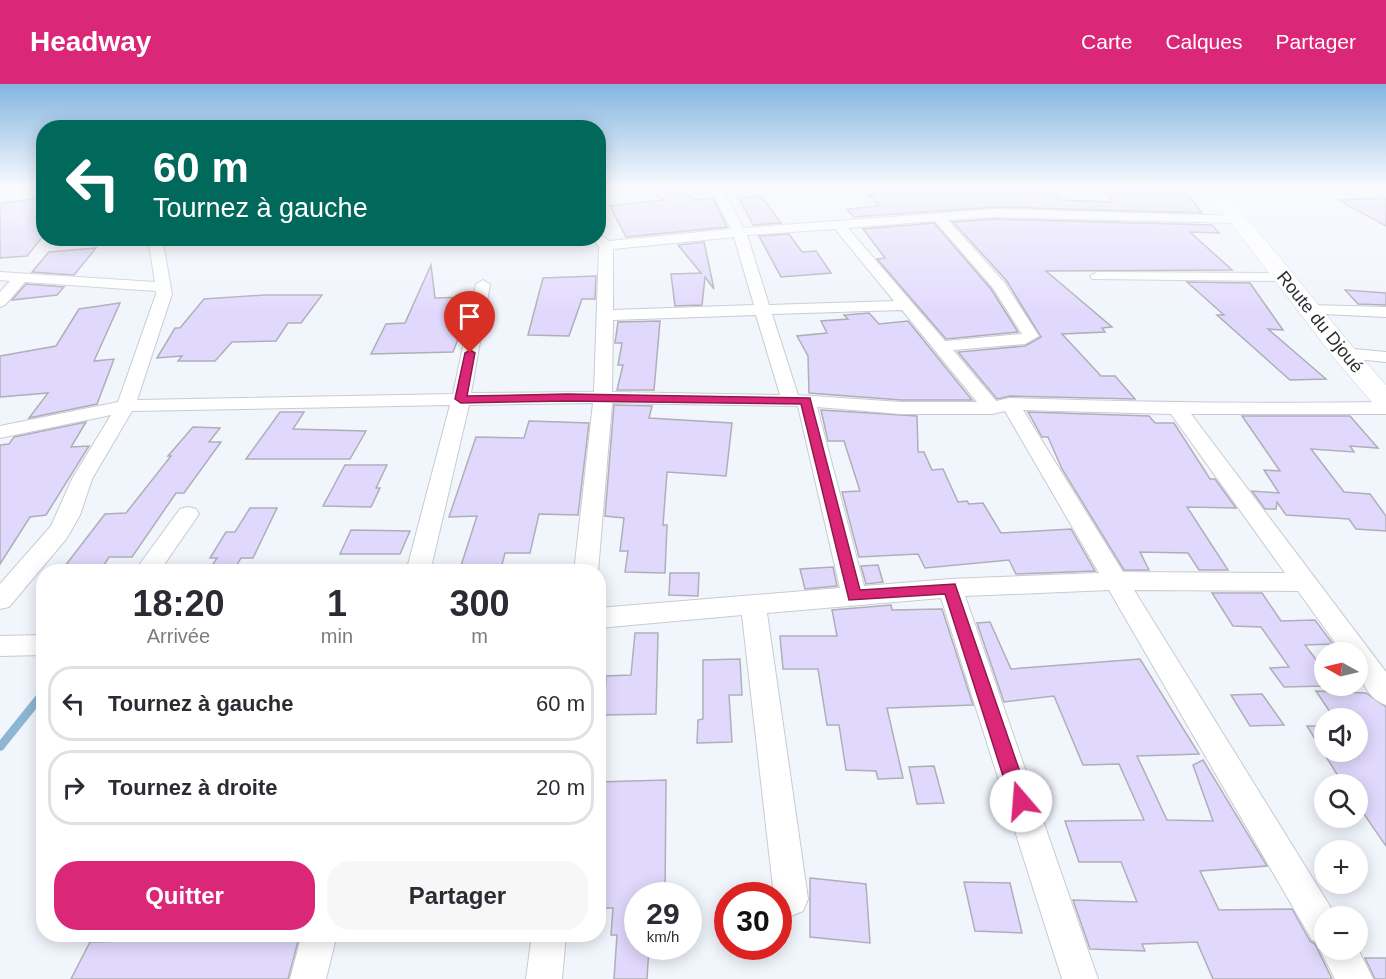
<!DOCTYPE html>
<html lang="fr">
<head>
<meta charset="utf-8">
<style>
	body { margin:0; font-family:Arial,sans-serif; background:#f7f7f7; color:#2b2b33; height:100vh; display:flex; flex-direction:column; font-size:22px; white-space:nowrap }
	* { box-sizing:border-box; margin:0 }
	p { font-size:20px; color:#7c7c81 }
	.icon { flex:none; width:33px; height:33px; fill:none; stroke:currentColor; stroke-width:2; stroke-linecap:round; stroke-linejoin:round }
	.map { position:relative; flex:1; overflow:hidden }
	.sheet { position:absolute; left:36px; top:480px; width:570px; height:378px; display:flex; flex-direction:column; background:#fff; border-radius:24px; box-shadow:0 3px 15px #0003 }
	.sheet>* { flex:none }
	.hud { position:absolute; left:36px; top:36px; width:570px; height:126px; border-radius:24px; box-shadow:0 3px 15px #0003; background:#00695c; color:#fff; overflow:hidden }
	.needle { width:39px; rotate:278deg }
	.fabs { position:absolute; left:1314px; top:558px; display:grid; gap:12px }
	.fabs a { display:grid; place-items:center; width:54px; height:54px; border-radius:50%; background:#fff; box-shadow:0 3px 15px #0003; font-size:30px }
	.speed { position:absolute; left:624px; top:798px; display:flex; gap:12px; font-size:30px; font-weight:700; text-align:center }
	.speed>* { display:grid; place-content:center; width:78px; height:78px; border-radius:50%; background:#fff; box-shadow:0 3px 15px #0003; line-height:1 }
	.speed small { font-size:15px; font-weight:400 }
	.speed .limit { border:9px solid #d22; background:#fff; color:#111 }
	.pin { position:absolute; display:grid; place-items:center; width:51px; height:51px; color:#fff; margin:-62px -26px; border-radius:50% 50% 50% 0; rotate:-45deg; box-shadow:0 0 6px #0007 }
	.pin .icon { rotate:45deg }
	.me { position:absolute; width:66px; margin:-33px; rotate:342deg; stroke-linejoin:round; filter:drop-shadow(0 0 4px #0008) }
	.turn { display:flex; align-items:center; gap:21px; height:126px; padding:0 18px; font-size:27px }
	.turn .icon { width:78px; height:78px; stroke-width:2.5 }
	.turn b { display:block; font-size:42px; line-height:51px }
	.eta { display:flex; justify-content:space-evenly; align-items:center; height:102px; text-align:center }
	.eta b { font-size:36px; font-weight:700; line-height:42px }
	.cta { display:flex; gap:12px; margin-top:auto; padding:12px 18px }
	.cta a { flex:1; height:69px; border-radius:24px; background:#db2777; color:#fff; font-size:24px; font-weight:700; line-height:69px; text-align:center }
	.cta a+a { background:#f7f7f7; color:#2b2b33 }
	ul { padding:0; list-style:none }
	li { display:flex; align-items:center; gap:18px; height:75px; margin:0 12px 9px; padding:0 6px; border:3px solid #e1e1e2; border-radius:24px }
	li div { flex:1 }
	li b { display:block; font-size:22px }
	li em { font-style:normal }
	header { display:flex; align-items:center; gap:36px; box-sizing:border-box; height:84px; padding:0 30px; background:#db2777; color:#fff }
	header strong { font-size:28px }
	nav { display:flex; gap:33px; margin-inline-start:auto; font-size:21px }
	.map>svg:first-child { display:block }
	.lines { fill:none; stroke-linecap:round; stroke-linejoin:round }
	.stream { fill:#8db6d4; fill-rule:evenodd }
	.building { fill:#e1d9fd; stroke:#b0aeb6; stroke-width:1.5 }
	.street-casing { stroke:#c8cbd3; stroke-width:2 }
	.primary-casing { stroke:#c8cbd3; stroke-width:1 }
	.street { fill:#fff; fill-rule:evenodd }
	.primary { fill:#fff; fill-rule:evenodd }
	.route { fill:#db2777; stroke:#8e194d; stroke-width:1.5 }
	.labels { text-anchor:middle; dominant-baseline:central; stroke-width:4.5; stroke-linejoin:round; paint-order:stroke }
	.far-street-label { font-size:18px; fill:#2d2e31; stroke:#fff }
</style>
</head>
<body>
<header>
<strong>Headway</strong>
<nav><a>Carte</a><a>Calques</a><a>Partager</a></nav>
</header>
<div class="map">
<svg width="1386" height="895" viewBox="0 0 1386 895">
	<rect width="100%" height="100%" fill="#f1f5fc"/>
	<g class="lines">
		<g class="stream">
			<path d="M622,104H637L635,105L598,108V106Z"/>
			<path d="M44,604V615L3,666L0,667V656L41,605Z"/>
		</g>
	</g>
	<g class="building">
		<path d="M648,104H679L696,116L709,114L714,116L727,143L626,153L610,122L664,116Z"/>
		<path d="M872,104H1051L1059,116L1112,118L1105,104H1132L1187,109L1202,129L995,123L854,133L847,125L879,122L869,111H876Z"/>
		<path d="M761,112L781,139L753,141L739,114Z"/>
		<path d="M44,113V151L27,172L0,174V120Z"/>
		<path d="M1386,114V142L1338,116Z"/>
		<path d="M995,135L1212,141L1219,149L1190,148L1232,186L1046,187L1112,243L1102,244L1105,248L1062,250L1101,292H1115L1135,315L1010,312L997,315L958,268L1025,262L1041,253L1006,196L953,138Z"/>
		<path d="M934,139L991,205L1018,248L946,255L877,175L885,174L863,145Z"/>
		<path d="M789,150L802,168L816,167L831,189L781,193L759,152Z"/>
		<path d="M704,158L714,205L705,193L702,221L675,222L671,190L701,189L678,161Z"/>
		<path d="M96,164L74,191L32,188L49,168Z"/>
		<path d="M431,181L435,214L471,213L464,245L461,247L453,268L371,270L386,240L405,239Z"/>
		<path d="M596,192L595,215H582L569,252L528,251L543,194Z"/>
		<path d="M1187,198L1250,199L1283,246L1268,245L1326,295L1290,296L1217,231H1224Z"/>
		<path d="M26,200L64,203L57,211L12,216Z"/>
		<path d="M1345,206L1386,209V221L1358,220Z"/>
		<path d="M265,211H322L301,239H288L276,257L232,258L215,277H178L182,272L157,274L175,244H180L204,215Z"/>
		<path d="M120,219L94,277L114,275L97,320L29,334L48,309L0,313V272L56,262L79,225Z"/>
		<path d="M869,229L879,240L908,237L972,316H901L809,309L808,272L797,252L827,249L821,237L848,235L844,231Z"/>
		<path d="M660,237L654,306H617L623,281H618L622,259H615L618,238Z"/>
		<path d="M614,321L652,322L649,334L732,339L726,392L667,388L663,441H667L665,489L625,488L628,467H620L624,434L605,432Z"/>
		<path d="M821,326L917,332L918,368H924L932,386L943,385L958,418L967,417L969,420L983,419L1001,449L1071,445L1095,487L1016,490L1009,476L925,484L918,470L859,473L842,408L860,407L844,357H828Z"/>
		<path d="M280,328H304L293,345L366,347L350,375H246Z"/>
		<path d="M1028,328L1149,332L1155,339H1174L1210,395H1215L1236,424L1187,423L1228,486H1199L1188,469L1140,468L1149,486H1124L1062,385L1048,353H1042Z"/>
		<path d="M1242,332H1350L1378,364L1350,362L1354,368L1311,365L1344,408L1370,410L1386,432V447L1356,445L1349,435L1286,431L1277,418L1276,425H1265L1252,407L1279,409L1264,386L1280,387Z"/>
		<path d="M529,337L589,339L578,431L539,430L530,469H505L500,488H459L477,432L449,433L476,353L524,354Z"/>
		<path d="M86,338L71,363L89,362L46,431L30,433L0,480V361L9,360L14,353Z"/>
		<path d="M193,343L220,344L209,358H221L184,409H176L132,473H109L104,481L65,482L105,430L126,429L171,372H168Z"/>
		<path d="M345,381H387L376,404H380L371,423L323,422Z"/>
		<path d="M250,424H277L253,474H241L233,488H208L217,474H210L226,448H235Z"/>
		<path d="M351,446L410,447L400,470H340Z"/>
		<path d="M878,481L883,498L866,500L861,482Z"/>
		<path d="M833,483L837,502L805,505L800,485Z"/>
		<path d="M670,489H699L698,512L669,511Z"/>
		<path d="M1212,509H1262L1281,537L1315,536L1333,560L1305,561L1324,586V602L1284,603L1270,584L1289,583L1261,543L1233,542Z"/>
		<path d="M891,521L892,526L942,525L973,621L887,624L903,694L878,695L876,687L846,686L839,641H827L818,585H783L780,552H837L832,526Z"/>
		<path d="M990,538L1011,585L1140,575L1199,670L1137,672L1167,736L1213,737L1193,681L1203,676L1267,782L1200,787L1219,826L1292,825L1310,857L1315,860L1332,895H1213L1197,858L1142,860L1145,867L1090,865L1073,816L1137,818L1121,778H1079L1065,737L1144,736L1119,680L1083,681L1054,612L1004,618L977,539Z"/>
		<path d="M635,549H658L656,630L604,631L606,592L631,591Z"/>
		<path d="M740,575L742,611H729L732,658L697,659L698,636L703,635V576Z"/>
		<path d="M1316,607L1366,609L1386,623V762L1364,730H1358V700H1343L1307,642H1324V668H1358V634H1334Z"/>
		<path d="M1262,610L1284,641L1250,642L1231,611Z"/>
		<path d="M934,682L944,719L917,720L909,683Z"/>
		<path d="M666,696L665,812H638V863H649L647,895H614L617,851H611L613,824H598V698Z"/>
		<path d="M810,794L866,800L870,859L810,853Z"/>
		<path d="M964,798L1010,799L1022,849L975,847Z"/>
		<path d="M207,850H300L288,895H71L90,858L205,855Z"/>
		<path d="M1365,874H1386V895H1375Z"/>
	</g>
	<g class="lines">
		<defs>
			<g id="street">
				<path d="M710,104H722L743,144L995,125L1243,132V138L1238,139L995,133L948,136L1004,198L1039,252L1025,260L953,266L996,317L1010,314C1136,318 1260,320 1386,318V330H1191L1386,588V621C1364,613 1358,590 1358,568H1342L1298,507L1134,506L1336,832H1324V866L1358,865L1373,895H1335L1320,866L1323,861L1312,856L1109,506L965,512L1098,895H1062L941,514L767,529L808,815L803,827L791,832L779,827L778,812H774L742,531L598,544V524L840,504L798,322L612,319L598,488H574L593,319L469,321L430,488H406L450,321L132,327L92,395L80,431L67,454L9,523L0,525V500L51,442L72,395L111,331L0,354V342L118,318L156,210V207L25,198L5,221L0,223V208L10,197L0,196V188L155,198L148,154H162L172,210L137,316L453,310L476,200L483,196L490,200L471,309L594,308L599,163L592,154H598V149L609,157L731,145ZM935,137L993,204L1022,250L945,257L848,144ZM835,145L894,217L769,221L747,151ZM734,153L754,221L613,226V165ZM902,226L977,318H901L798,311L772,230ZM756,231L780,311L612,308L613,236ZM817,323L901,330H992L1005,327L1099,489L950,495L864,502ZM1023,326L1171,330L1285,489L1123,488Z"/>
				<path d="M1097,188L1282,189L1289,193L1282,197L1092,195L1090,192Z"/>
				<path d="M1309,221L1386,223V233L1303,229L1301,226L1303,223Z"/>
				<path d="M1343,264L1386,268V278L1337,273L1334,269L1337,265Z"/>
				<path d="M188,423L196,425L199,430L159,488H134L180,425Z"/>
				<path d="M44,551V571L0,572V552Z"/>
				<path d="M302,850H337L326,895H290Z"/>
				<path d="M532,850H566L562,895H526Z"/>
			</g>
			<path id="primary" d="M1200,104H1219C1278,166 1328,237 1386,301V325L1376,323L1334,274L1231,139Z"/>
		</defs>
		<use href="#street" class="street-casing"/>
		<use href="#primary" class="primary-casing"/>
		<use href="#street" class="street"/>
		<use href="#primary" class="primary"/>
	</g>
	<linearGradient id="sky" x2="0" y2="1"><stop stop-color="#83b5e0"/><stop offset="0.45" stop-color="#f9fafe"/><stop offset="1" stop-color="#f9fafe" stop-opacity="0"/></linearGradient>
	<rect width="1386" height="229" fill="url(#sky)"/>
	<path class="route" d="M470,266L475,269L467,312L568,310L810,314L860,506L955,500L1030,717L1027,723L1021,726L1014,723L1011,717L945,510L849,516L801,320L568,317L461,319L455,315L465,269Z"/>
	<g class="labels">
		<g class="far-street-label">
			<text transform="translate(1320 238) rotate(51)">Route du Djoué</text>
		</g>
	</g>
</svg>
<div class="fabs">
<a><svg class="needle" viewBox="-14 -14 28 28"><path d="M0-13l5 13h-10z" fill="#e53935"/><path d="M0 13l5-13h-10z" fill="#7c7c81"/></svg></a>
<a><svg class="icon" aria-label="sound" viewBox="0 0 24 24"><path d="M4 9h4l5-4v14l-5-4H4zM17 9q2 3 0 6"/></svg></a>
<a><svg class="icon" aria-label="search" viewBox="0 0 24 24"><circle cx="10" cy="10" r="6"/><path d="M15 15l6 6"/></svg></a>
<a>+</a>
<a>−</a>
</div>
<div class="speed"><div>29<small>km/h</small></div><div class="limit">30</div></div>
<div class="pin" style="left:470px;top:269px;background:#d93025"><svg class="icon" aria-label="arrive" viewBox="0 0 24 24"><path d="M6 21V4h12l-3 4 3 4H6"/></svg></div>
<svg class="me" style="left:1021px;top:717px" viewBox="-20 -20 40 40"><circle r="19" fill="#fff"/><path d="M0-13L10 11 0 6-10 11z" fill="#db2777"/></svg>
<div class="hud">
<div class="turn"><svg class="icon" aria-label="left" viewBox="0 0 24 24"><path d="M17 20v-9H6M10 6l-5 5 5 5"/></svg><div><b>60 m</b>Tournez à gauche</div></div>
</div>
<section class="sheet">
<div class="eta">
<div><b>18:20</b><p>Arrivée</p></div>
<div><b>1</b><p>min</p></div>
<div><b>300</b><p>m</p></div>
</div>
<ul>
<li><svg class="icon" aria-label="left" viewBox="0 0 24 24"><path d="M17 20v-9H6M10 6l-5 5 5 5"/></svg><div><b>Tournez à gauche</b></div><em>60 m</em></li>
<li><svg class="icon" aria-label="right" viewBox="0 0 24 24"><path d="M7 20v-9h11M14 6l5 5-5 5"/></svg><div><b>Tournez à droite</b></div><em>20 m</em></li>
</ul>
<div class="cta"><a>Quitter</a><a>Partager</a></div>
</section>
</div>
</body>
</html>
